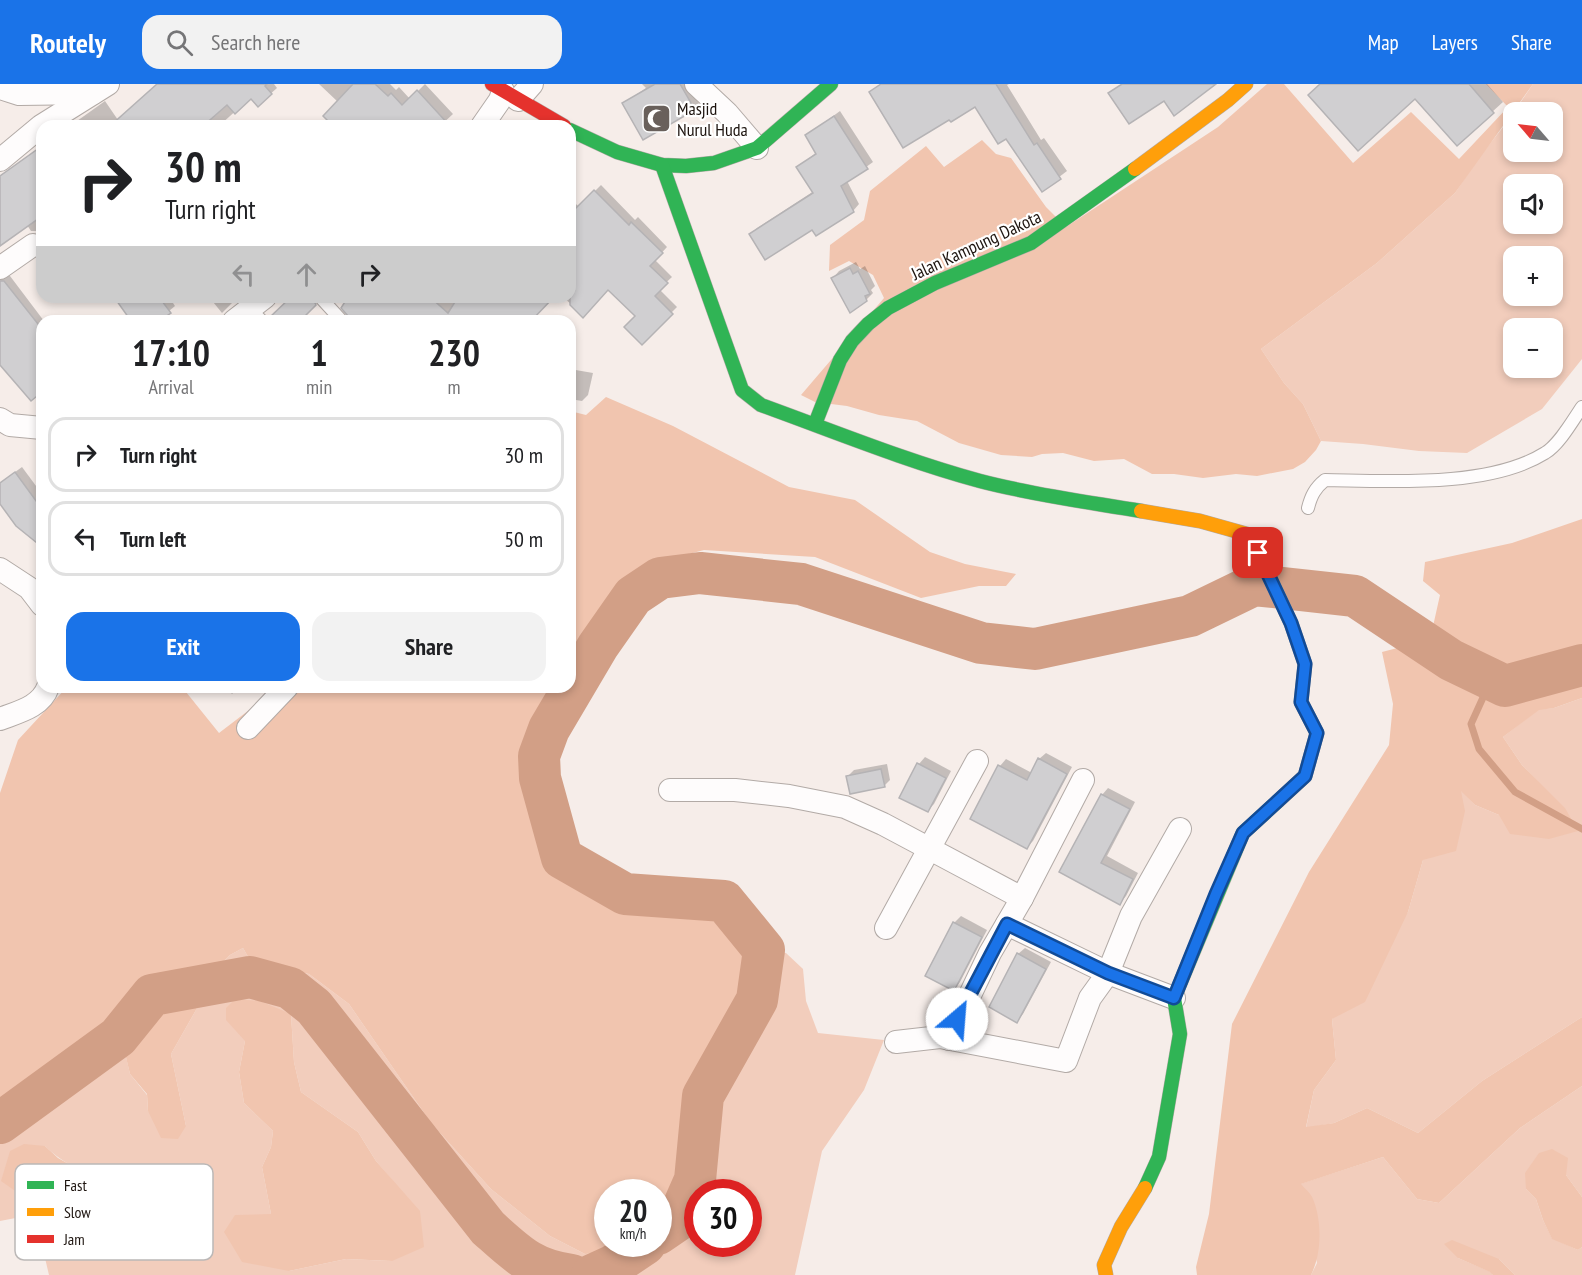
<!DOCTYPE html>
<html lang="en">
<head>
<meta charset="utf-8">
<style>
	body { margin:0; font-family:"PT Sans Narrow",sans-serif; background:#f2f2f2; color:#202124; height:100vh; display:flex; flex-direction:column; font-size:22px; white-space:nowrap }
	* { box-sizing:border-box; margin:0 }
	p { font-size:20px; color:#757577 }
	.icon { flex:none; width:33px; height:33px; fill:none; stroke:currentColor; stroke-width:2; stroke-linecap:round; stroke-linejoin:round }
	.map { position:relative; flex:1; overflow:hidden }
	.side { position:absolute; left:36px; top:231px; width:540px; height:378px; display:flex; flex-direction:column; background:#fff; border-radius:18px; box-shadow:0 3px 9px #0003 }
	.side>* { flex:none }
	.hud { position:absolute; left:36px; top:36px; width:540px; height:183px; border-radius:18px; box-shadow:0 3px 9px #0003; background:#fff; color:#202124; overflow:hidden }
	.needle { width:39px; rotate:298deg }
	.fabs { position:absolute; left:1503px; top:18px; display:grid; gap:12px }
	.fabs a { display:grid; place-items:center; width:60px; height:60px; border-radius:12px; background:#fff; box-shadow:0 3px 9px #0003; font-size:30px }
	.speed { position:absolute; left:594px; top:1095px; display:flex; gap:12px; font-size:30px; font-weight:700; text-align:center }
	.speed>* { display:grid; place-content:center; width:78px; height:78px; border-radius:50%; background:#fff; box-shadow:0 3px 9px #0003; line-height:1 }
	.speed small { font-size:15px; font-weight:400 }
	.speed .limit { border:9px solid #d22; background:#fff; color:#111 }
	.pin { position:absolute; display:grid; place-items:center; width:51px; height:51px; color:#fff; margin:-26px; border-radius:12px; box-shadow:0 3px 9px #0006 }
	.me { position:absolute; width:66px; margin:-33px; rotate:27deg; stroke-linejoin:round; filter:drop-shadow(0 0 4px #0008) }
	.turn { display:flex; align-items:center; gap:21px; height:126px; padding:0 30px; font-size:27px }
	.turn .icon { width:78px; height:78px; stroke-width:2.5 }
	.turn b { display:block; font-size:42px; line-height:51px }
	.lanes { display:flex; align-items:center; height:57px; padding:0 30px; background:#0003; justify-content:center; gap:30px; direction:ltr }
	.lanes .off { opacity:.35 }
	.eta { display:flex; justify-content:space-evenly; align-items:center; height:102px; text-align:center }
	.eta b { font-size:36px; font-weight:800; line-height:42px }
	.cta { display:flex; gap:12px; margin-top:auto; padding:12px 30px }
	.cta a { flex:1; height:69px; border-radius:18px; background:#1a73e8; color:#fff; font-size:24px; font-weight:800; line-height:69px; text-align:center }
	.cta a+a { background:#f2f2f2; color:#202124 }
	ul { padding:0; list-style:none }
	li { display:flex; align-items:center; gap:18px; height:75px; margin:0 12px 9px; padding:0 18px; border:3px solid #e0e0e0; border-radius:18px }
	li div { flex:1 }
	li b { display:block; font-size:22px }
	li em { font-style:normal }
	header { display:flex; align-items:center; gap:36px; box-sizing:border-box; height:84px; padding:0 30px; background:#1a73e8; color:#fff }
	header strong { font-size:28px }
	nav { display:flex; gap:33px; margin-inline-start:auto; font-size:21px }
	.search { width:420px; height:54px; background:#f2f2f2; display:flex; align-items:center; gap:15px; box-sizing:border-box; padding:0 21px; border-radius:18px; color:#757577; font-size:22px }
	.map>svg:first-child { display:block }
	.green { fill:#f2cdbc; fill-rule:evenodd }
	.forest { fill:#f1c5af }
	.shadow { fill:#0003 }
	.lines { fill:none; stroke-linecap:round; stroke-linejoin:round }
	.stream { stroke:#d29f86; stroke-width:7 }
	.river { stroke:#d29f86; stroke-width:42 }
	.building { fill:#d0cfd1; stroke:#b5b3b5; stroke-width:1.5 }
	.lane-casing { stroke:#b2aaa6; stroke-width:14 }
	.street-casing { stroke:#b2aaa6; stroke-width:24 }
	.fast-casing { stroke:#b2aaa6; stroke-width:15 }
	.slow-casing { stroke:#b2aaa6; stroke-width:15 }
	.jam-casing { stroke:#b2aaa6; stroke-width:15 }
	.lane { stroke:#fefcfc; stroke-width:12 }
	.street { stroke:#fefcfc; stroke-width:22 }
	.fast { stroke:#30b455; stroke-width:14 }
	.slow { stroke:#ff9f0a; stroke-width:14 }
	.jam { stroke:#e5322d; stroke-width:14 }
	.route-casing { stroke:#114b97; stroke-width:15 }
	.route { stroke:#1a73e8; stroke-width:10 }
	.labels { text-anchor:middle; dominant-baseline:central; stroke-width:4.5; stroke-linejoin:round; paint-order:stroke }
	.poi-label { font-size:18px; fill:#1d140f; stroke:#fff; text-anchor:start }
	.street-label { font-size:18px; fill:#1d140f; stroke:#fff }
	.key { fill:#fff; stroke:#bbb8b7; stroke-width:1.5 }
	.key-label { font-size:16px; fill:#1d140f }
</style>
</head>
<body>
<header>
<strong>Routely</strong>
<div class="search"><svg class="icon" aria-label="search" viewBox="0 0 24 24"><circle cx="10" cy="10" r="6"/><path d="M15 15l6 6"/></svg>Search here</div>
<nav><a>Map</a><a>Layers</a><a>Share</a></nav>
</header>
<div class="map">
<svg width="1582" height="1191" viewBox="0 0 1582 1191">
	<rect width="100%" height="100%" fill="#f6ede9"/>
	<g class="green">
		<path d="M1533,0H1582V275L1542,325L1467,369L1419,367L1363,360L1321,357L1303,320L1284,299L1261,265L1377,179L1455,109L1478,75L1514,29V68H1552V28H1514ZM1514,100H1552V140H1514ZM1514,172H1552V212H1514ZM1514,244H1552V284H1514Z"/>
		<path d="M1582,614V933L1482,997L1418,1049L1367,1024L1334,1039L1306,1044L1314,1006L1336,976L1332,935L1408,828L1423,776L1461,706L1475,721L1499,731L1542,702L1522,681L1503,653L1539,625L1554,624Z"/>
		<path d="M243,864L251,878L309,890L349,920L431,1039L491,1105L550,1152L585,1170L616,1168L631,1160H658L659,1133L665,1124L678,1094L681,1049L699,989L734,930L750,894L748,865L786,869L803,885L806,917L818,949L884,956L864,1006L822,1067L795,1191H49L45,1174L36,1169L35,1136L26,1132L0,1137V1051L39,1025L105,984L124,964L130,990L147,1011L148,1027L186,1042L171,970L196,926L190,910L230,871ZM291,930L294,978L301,1008L358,1048L376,1077L393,1097L392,1177L346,1175L289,1187L271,1130L262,1083L271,1063L273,1047L244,1019L239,988L245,957ZM45,1062C61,1077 76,1087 98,1089L128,1145L55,1126L31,1118ZM698,1108H748V1160H698Z"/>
		<path d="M1582,1002V1113L1566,1091L1526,1105L1536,1115L1543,1136L1552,1154L1578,1166L1582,1163V1191H1515L1499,1175L1458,1174L1491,1188L1493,1191H1311L1317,1179L1300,1100L1383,1073L1417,1115L1439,1119L1520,1044Z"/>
	</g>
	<g class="forest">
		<path d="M1267,0H1284L1353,79L1411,28L1459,75L1508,23L1486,0H1533L1455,109L1377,179L1261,265L1284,299L1303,320L1321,357L1316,366L1305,378L1293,385L1257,392L1236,390L1203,394L1174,390H1152L1124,375L1094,377L1063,369L1042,370L1032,373L1001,371L959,359L917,337L879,331L847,322L815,318L801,311L884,214L873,191L849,177L829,187L830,161L864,136L870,107L926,62L944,83L982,56L996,70L1011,74L1046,123L1066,143L1218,43Z"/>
		<path d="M606,313L673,342L789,403L855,416L930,468L965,480L1016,490L1006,502H979L921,514L815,473L704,466L643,482L570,571V327L586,331Z"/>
		<path d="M1582,435V614L1554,624L1539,626L1503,653L1522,681L1565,724L1578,747L1549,755L1510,750L1499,731L1475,721L1461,707L1465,727L1456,767L1423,776L1408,828L1365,918L1332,935L1336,976L1314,1006L1306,1043L1334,1039L1367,1024L1418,1049L1482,997L1582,933V1002L1520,1044L1439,1119L1417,1115L1383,1073L1301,1100C1304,1104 1311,1109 1313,1115C1322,1137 1322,1169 1311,1191H1197L1196,1183L1209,1130L1232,940L1309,788L1389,661L1393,620L1382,568L1405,562L1425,578L1440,511L1423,497L1425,478L1512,459Z"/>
		<path d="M67,603H182L219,649L279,603H555L532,650L529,709L544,772L585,806L632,823H677L722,832L748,865L750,894L734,930L699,989L681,1049L678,1094L665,1124L659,1133L658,1108H608V1160H631L616,1168L585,1170L550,1152L491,1105L431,1039L349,920L309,890L251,878L243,864L230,871L191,910L196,918V926L171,970L186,1042L178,1055L161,1054L148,1027L147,1010L130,990L124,965L105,984L38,1025L0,1051V709L18,656Z"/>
		<path d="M235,915L260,917L291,930L294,978L301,1008L358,1048L376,1077L420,1127L424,1163L392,1177L346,1175L289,1187L242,1178L224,1148L235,1131L271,1130L262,1083L271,1063L273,1047L244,1019L239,988L245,957L226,936V924Z"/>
		<path d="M24,1060L45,1062L58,1074L81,1087L124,1092L136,1103L139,1127L128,1146L31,1118L1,1097L10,1067Z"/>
		<path d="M1552,1065L1568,1074L1566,1091L1582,1113V1163L1578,1166L1552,1155L1543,1136L1536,1115L1526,1105L1525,1089L1539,1069Z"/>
		<path d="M1452,1156L1499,1175L1515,1191H1493L1490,1188L1458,1174L1444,1160Z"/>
	</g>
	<g class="shadow">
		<path d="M158,0H274L277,4L258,21L251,13L219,42H70L105,17L118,36Z"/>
		<path d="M319,0H390L396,6L399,3L410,15L425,0L453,30L440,42H335L338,18Z"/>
		<path d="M642,0H688L699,20L694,25L624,19L646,4Z"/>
		<path d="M880,0H1009L1007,1L1041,56L1044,54L1067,87L1042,106L1006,53L975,21L871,8Z"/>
		<path d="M1321,0H1487L1503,18L1457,60L1415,13Z"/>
		<path d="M840,27L873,78L847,97L859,120L853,127L812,144L751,150L757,144L814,107L798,83L817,68L806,52Z"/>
		<path d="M42,62V150L39,147H31L27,141L0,160V92Z"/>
		<path d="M601,101L635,136L638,133L667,163L655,176L672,193L659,205L677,223L642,258L637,232L609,204L583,231L563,213H570V114L579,123Z"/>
		<path d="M856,178L860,185L865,182L875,202L871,206L873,209L866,216L833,194L839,187Z"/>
		<path d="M0,191L10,192L44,237H42V318L37,311L0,279Z"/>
		<path d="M115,213H169L175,222L157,237H133Z"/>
		<path d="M209,213H235L236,215L222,229Z"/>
		<path d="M350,213H552L520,237H351Z"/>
		<path d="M570,285L593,289L588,311L582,317L570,315Z"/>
		<path d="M22,383L42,410V461L0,417V399Z"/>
		<path d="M226,603H239L232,610Z"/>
		<path d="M1046,669L1072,683L1033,757L1027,763L972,734L1000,682L1006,675L1032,689L1039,675Z"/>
		<path d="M925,673L951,687L934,720L927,727L901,713L919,680Z"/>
		<path d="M887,680L890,696L884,702L848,692L854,686Z"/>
		<path d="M1108,704L1135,718L1107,772L1138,789L1126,812L1120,819L1061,788L1102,711Z"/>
		<path d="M961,832L987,846L960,898L954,905L927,891L954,839Z"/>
		<path d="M1025,864L1051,878L1023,930L1017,937L1018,870Z"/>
	</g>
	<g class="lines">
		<path class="stream" d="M1491,596L1471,640L1479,665L1515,708L1582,745"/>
		<g class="river">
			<path d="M0,1039L118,953L152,911L250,893L290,904L314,923L488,1144C517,1170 532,1186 572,1191"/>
			<path d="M658,1150L677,1137L695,1096L703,1012L757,916L764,866L724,817L625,810L562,774L540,694L539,672L549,645L598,562L633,512L660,494L700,489L801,500L981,559L1035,565L1190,532L1254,501L1355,512L1451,576L1505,602L1582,581"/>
			<path d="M592,1191L614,1181L645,1160"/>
		</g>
	</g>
	<g class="building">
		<path d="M157,0H267L265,2L272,10L258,23L251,15L235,30L227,21L203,42H110Z"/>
		<path d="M353,0H375L388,12L391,9L402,21L417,6L450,42H333L323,32Z"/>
		<path d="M655,0H680L695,26L643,56L622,19Z"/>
		<path d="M881,0H996L1034,61L1037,59L1061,95L1042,108L1006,55L998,60L975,23L951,38L949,36L903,64L869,8Z"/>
		<path d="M1122,0H1216L1174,32L1164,17L1129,40L1108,9Z"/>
		<path d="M1320,0H1469L1494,29L1457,62L1415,15L1358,67L1308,11Z"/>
		<path d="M834,32L868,85L841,102L854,128L816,152L812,146L765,176L749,150L813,109L796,83L816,70L805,51Z"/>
		<path d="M42,62V132L0,162V92Z"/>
		<path d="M594,106L629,141L631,138L663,169L650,182L668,199L655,212L673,230L642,261L624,243L635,232L608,206L583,234L570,221V130Z"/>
		<path d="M850,184L853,190L858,187L870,210L865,212L867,217L850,229L831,194Z"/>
		<path d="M0,197H4L42,245V308L31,317L0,281Z"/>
		<path d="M114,213H159L171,229L159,237H131Z"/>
		<path d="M291,213H312L316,221L300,237H270L269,234Z"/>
		<path d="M348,213H430L448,229L458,213H554L531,237H350L348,232L341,224Z"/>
		<path d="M15,388L42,425V463L16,442L0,420V399Z"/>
		<path d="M1038,674L1067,690L1027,765L970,735L998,681L1027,696Z"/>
		<path d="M917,679L946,694L928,728L899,714Z"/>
		<path d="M881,685L885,703L850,710L846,692Z"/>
		<path d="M1101,710L1130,725L1101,779L1133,795L1120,821L1059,788Z"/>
		<path d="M953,838L982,853L954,907L925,892Z"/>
		<path d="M1017,869L1046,885L1017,939L989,923Z"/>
	</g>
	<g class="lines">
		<defs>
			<g id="lane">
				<path d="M320,213L342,237"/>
				<path d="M250,225L262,237"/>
				<path d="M1308,424C1311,412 1315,404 1325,396C1389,397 1489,404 1545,369C1559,361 1573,336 1582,323"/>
			</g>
			<g id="street">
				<path d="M696,0L727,29L757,64"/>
				<path d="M0,4L19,10L93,9"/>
				<path d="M518,16L532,0"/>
				<path d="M482,42L500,16L503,7"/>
				<path d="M0,76L41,42L108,0"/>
				<path d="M0,184L33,161"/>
				<path d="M234,237L265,213"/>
				<path d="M0,335L10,341L42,344"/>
				<path d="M0,485L29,504L42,521"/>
				<path d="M0,635C18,628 41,623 48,603"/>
				<path d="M248,644L287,603"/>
				<path d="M670,706H735L789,712L845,723L883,740L1022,814"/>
				<path d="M1007,840L1108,889L1174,914"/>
				<path d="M886,844L977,677"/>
				<path d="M949,955L990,869L1022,814L1083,696"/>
				<path d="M896,958L940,953L1066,977L1090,914L1108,889L1131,832L1180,745"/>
			</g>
			<g id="fast">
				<path d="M570,46L617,68L662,81L686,82L714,79L757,64L831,0"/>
				<path d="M662,81L742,306L761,321C833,347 906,377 980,397C1033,411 1088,418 1141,427"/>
				<path d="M815,340L840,276L852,257L868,240L888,224L935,199L1031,159L1135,85"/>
				<path d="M1145,1104L1159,1073L1180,950L1174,914L1243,749L1278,717"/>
			</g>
			<g id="slow">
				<path d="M1135,85L1228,16L1246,0"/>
				<path d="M1141,427L1200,437L1250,451L1291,539L1305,580L1301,618L1317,649L1305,692L1278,717"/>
				<path d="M1106,1191L1104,1181L1121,1143L1145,1104"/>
			</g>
			<path id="jam" d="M492,0L564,42"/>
		</defs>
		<use href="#lane" class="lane-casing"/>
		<use href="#street" class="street-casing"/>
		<use href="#fast" class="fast-casing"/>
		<use href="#slow" class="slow-casing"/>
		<use href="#jam" class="jam-casing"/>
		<use href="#lane" class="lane"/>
		<use href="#street" class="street"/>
		<use href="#fast" class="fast"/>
		<use href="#slow" class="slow"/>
		<use href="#jam" class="jam"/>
	</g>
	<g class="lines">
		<defs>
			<path id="route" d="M957,935L1007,840L1108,889L1174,914L1216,810L1243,749L1305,692L1317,649L1301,618L1305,580L1291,539L1258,469"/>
		</defs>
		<use href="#route" class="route-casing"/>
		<use href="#route" class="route"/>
	</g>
	<defs>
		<symbol id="mosque-square" viewBox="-11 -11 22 22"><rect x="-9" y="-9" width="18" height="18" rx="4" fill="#69605b" stroke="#fff"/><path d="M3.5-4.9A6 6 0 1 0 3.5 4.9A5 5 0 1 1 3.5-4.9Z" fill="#fff"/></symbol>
	</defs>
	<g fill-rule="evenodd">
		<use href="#mosque-square" x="640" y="18" width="33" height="33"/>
	</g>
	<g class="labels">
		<g class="poi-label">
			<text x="677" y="24">Masjid<tspan x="677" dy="21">Nurul Huda</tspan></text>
		</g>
		<g class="street-label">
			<text transform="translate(976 161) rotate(-25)">Jalan Kampung Dakota</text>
		</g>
	</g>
	<rect x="15" y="1080" width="198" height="96" rx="9" class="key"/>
	<rect x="27" y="1097" width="27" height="8" fill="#30b455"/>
	<rect x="27" y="1124" width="27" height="8" fill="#ff9f0a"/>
	<rect x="27" y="1151" width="27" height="8" fill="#e5322d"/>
	<g class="key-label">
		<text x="64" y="1107">Fast</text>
		<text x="64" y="1134">Slow</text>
		<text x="64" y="1161">Jam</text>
	</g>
</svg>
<div class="fabs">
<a><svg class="needle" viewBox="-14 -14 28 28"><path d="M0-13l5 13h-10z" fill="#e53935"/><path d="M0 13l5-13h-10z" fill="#757577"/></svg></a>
<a><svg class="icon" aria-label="sound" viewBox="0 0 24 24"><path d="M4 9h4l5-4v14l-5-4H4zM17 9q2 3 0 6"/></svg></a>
<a>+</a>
<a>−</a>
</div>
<div class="speed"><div>20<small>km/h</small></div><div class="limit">30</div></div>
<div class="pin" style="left:1258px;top:469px;background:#d93025"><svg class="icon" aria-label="arrive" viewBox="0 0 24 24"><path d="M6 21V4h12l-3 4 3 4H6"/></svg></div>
<svg class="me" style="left:957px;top:935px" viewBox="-20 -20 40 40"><circle r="19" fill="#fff"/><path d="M0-13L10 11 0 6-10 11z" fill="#1a73e8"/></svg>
<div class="hud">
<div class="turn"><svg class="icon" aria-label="right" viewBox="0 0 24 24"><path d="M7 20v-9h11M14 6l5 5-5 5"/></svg><div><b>30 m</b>Turn right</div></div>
<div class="lanes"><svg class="icon off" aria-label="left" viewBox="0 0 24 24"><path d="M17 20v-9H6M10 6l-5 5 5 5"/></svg><svg class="icon off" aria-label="ahead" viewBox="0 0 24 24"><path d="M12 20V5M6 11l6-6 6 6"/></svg><svg class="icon" aria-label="right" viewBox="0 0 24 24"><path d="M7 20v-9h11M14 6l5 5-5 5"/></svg></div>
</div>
<section class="side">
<div class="eta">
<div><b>17:10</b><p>Arrival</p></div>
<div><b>1</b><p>min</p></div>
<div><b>230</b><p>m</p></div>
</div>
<ul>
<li><svg class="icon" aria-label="right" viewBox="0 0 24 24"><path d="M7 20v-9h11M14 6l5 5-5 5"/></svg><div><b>Turn right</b></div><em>30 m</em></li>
<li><svg class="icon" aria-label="left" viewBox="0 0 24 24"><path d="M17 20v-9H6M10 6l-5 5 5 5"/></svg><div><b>Turn left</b></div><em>50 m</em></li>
</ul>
<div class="cta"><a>Exit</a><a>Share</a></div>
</section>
</div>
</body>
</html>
